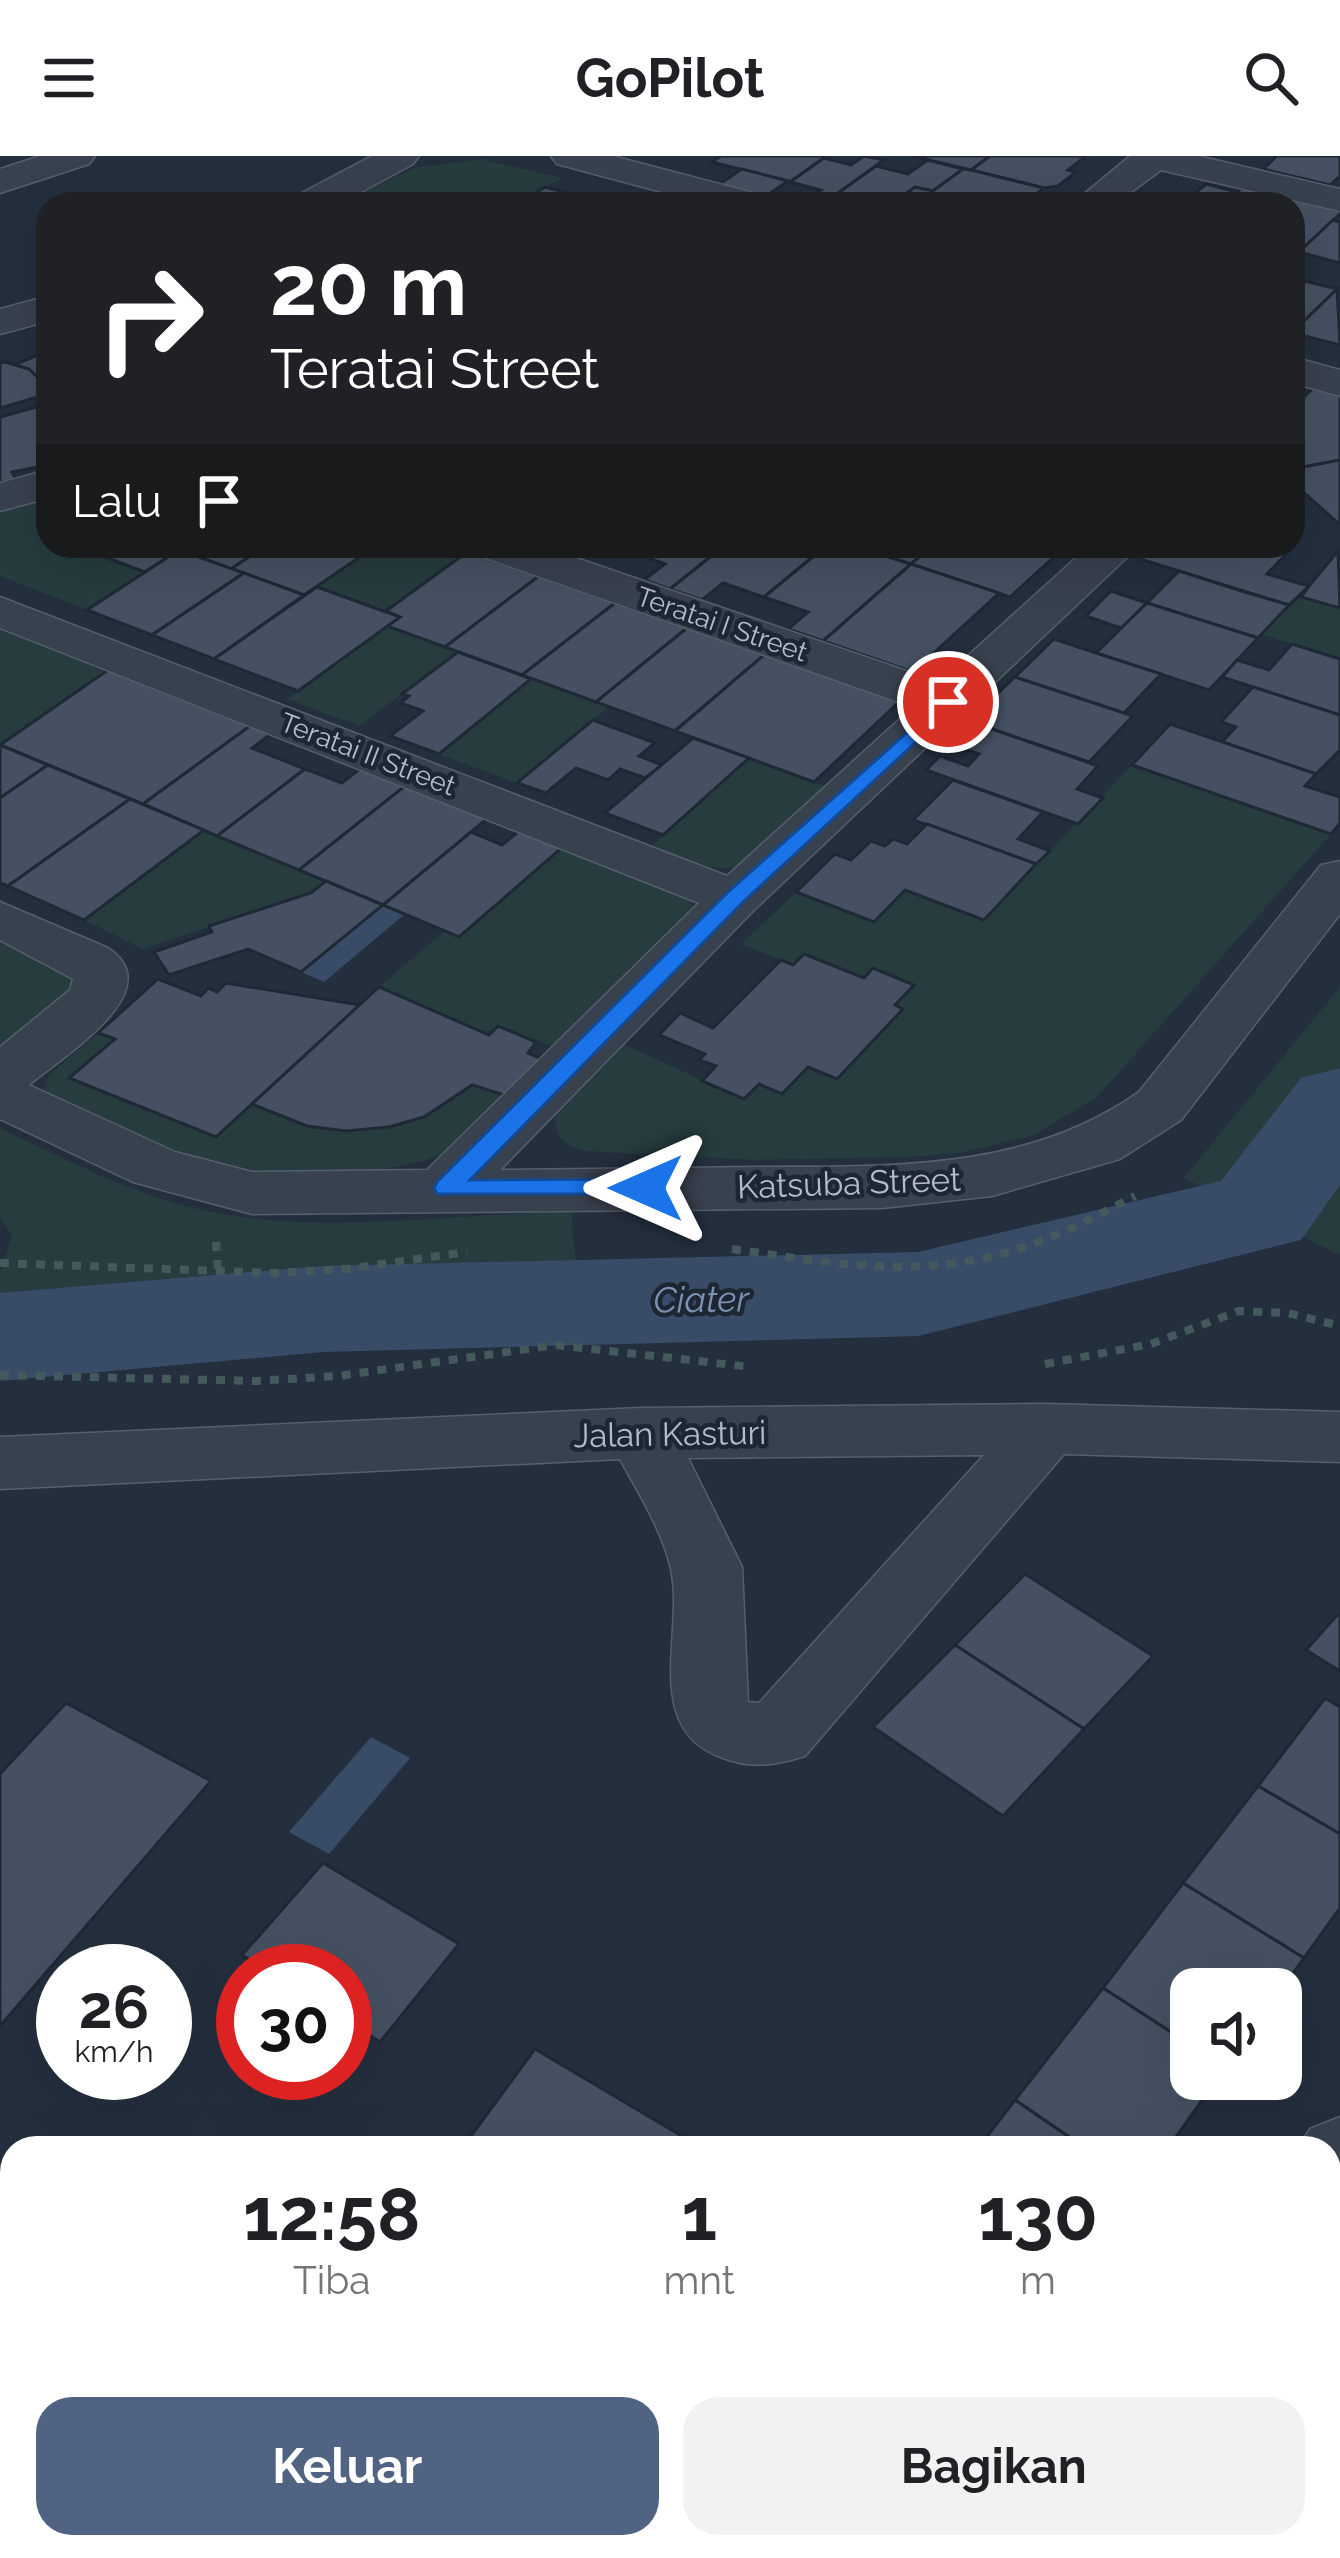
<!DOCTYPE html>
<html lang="id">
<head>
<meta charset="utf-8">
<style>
	body { margin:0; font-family:Raleway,sans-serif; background:#f2f2f2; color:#202124; height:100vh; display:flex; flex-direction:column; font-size:45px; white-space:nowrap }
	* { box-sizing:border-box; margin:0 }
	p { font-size:39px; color:#757577 }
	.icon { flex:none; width:66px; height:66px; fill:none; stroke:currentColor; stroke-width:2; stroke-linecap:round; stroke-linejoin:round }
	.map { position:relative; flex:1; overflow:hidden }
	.details { position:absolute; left:0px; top:1980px; width:1341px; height:423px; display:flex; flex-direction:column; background:#fff; border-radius:36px 36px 0 0; box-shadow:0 12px 48px #0002 }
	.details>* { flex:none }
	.hud { position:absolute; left:36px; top:36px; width:1269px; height:366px; border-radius:36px; box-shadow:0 12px 48px #0002; background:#202124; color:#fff; overflow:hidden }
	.tools { position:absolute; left:1170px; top:1812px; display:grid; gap:24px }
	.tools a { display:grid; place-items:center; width:132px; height:132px; border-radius:24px; background:#fff; box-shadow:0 12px 48px #0002; font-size:60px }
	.speed { position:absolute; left:36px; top:1788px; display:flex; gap:24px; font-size:60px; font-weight:700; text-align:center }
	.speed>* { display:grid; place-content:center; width:156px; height:156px; border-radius:50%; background:#fff; box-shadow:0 12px 48px #0002; line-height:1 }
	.speed small { font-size:30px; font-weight:400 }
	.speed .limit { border:18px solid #d22; background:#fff; color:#111 }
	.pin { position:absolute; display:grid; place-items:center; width:102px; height:102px; color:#fff; margin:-51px; border:6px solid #fff; border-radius:50%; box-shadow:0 3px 12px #0007 }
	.me { position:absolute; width:132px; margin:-66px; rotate:270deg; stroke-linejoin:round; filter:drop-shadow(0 0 9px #0008) }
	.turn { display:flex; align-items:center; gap:42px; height:252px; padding:0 36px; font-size:54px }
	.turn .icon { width:156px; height:156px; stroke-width:2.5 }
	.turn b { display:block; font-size:84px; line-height:102px }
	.then { display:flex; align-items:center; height:114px; padding:0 36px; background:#0003; gap:24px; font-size:45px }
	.eta { display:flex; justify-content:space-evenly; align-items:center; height:204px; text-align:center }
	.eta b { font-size:72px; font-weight:700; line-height:84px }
	.button { display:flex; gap:24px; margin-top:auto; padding:24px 36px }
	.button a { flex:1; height:138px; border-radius:36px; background:#506383; color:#fff; font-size:48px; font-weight:700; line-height:138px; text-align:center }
	.button a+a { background:#f2f2f2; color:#202124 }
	header { display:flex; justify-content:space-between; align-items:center; height:156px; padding:0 36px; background:#fff; font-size:54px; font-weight:700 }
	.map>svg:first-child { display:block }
	.green { fill:#263c3f }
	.water { fill:#394c67 }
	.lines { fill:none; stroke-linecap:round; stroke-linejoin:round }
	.river { fill:#394c67; fill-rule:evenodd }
	.building { fill:#455162; stroke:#1f2835; stroke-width:3 }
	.minor-casing { stroke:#565f6c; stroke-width:3 }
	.path { stroke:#44595c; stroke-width:8; stroke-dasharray:9 9; stroke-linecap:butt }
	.minor { fill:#38414e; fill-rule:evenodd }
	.route { fill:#1a73e8; stroke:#114b97; stroke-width:3 }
	.labels { text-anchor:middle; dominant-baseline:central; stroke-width:9; stroke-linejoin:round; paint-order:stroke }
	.far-street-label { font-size:27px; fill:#b4bcc9; stroke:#1d2633 }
	.street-label { font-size:33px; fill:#b4bcc9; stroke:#1d2633 }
	.water-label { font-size:36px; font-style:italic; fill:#7c92b1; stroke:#1d2633 }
</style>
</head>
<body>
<header><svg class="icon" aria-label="menu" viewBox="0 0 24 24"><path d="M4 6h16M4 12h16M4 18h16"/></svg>GoPilot<svg class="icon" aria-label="search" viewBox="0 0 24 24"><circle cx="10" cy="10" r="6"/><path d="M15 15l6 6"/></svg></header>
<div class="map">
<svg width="1340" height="2402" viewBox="0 0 1340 2402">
	<rect width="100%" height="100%" fill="#242f3e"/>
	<g class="green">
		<path d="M481,3L562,22L517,48H390L359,38L414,12Z"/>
		<path d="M48,340V372L42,377L48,380V390H75L145,416L87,454L0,420V352Z"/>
		<path d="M376,390H451L467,396L386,455L317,431Z"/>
		<path d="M1301,441L1340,452V503L1261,478Z"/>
		<path d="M0,470L108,514L0,587Z"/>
		<path d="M387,470L458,496L359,570L288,543Z"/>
		<path d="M531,523L608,551L517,627L439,598Z"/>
		<path d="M749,602L829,632L737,712L703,711L649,692Z"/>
		<path d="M1132,609L1331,678L1097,941L1034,979L961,997L908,1001L754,1004L587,995C565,989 556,985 555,961L625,889L744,943L759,928L782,938L808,911L902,854L895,849L913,830L873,813L864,822L804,798L793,809L741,788L796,736L873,766L905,734L984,764Z"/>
		<path d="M204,674L326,725L311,737L143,793L84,764Z"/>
		<path d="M565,689L684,736L693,751L691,759L556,892L499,871L489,879L379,831L445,775L459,780Z"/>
		<path d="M0,778L76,820L74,837L0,894Z"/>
		<path d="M1340,831V1099L1184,1022Z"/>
		<path d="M98,877L115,883L70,922L215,981L252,948C346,986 387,986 472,929L507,940L451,995L423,1005L385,1013L283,1017L220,1014L187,1005L51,941L44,934L48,920Z"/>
		<path d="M0,972C61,1001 121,1033 186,1050C309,1083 446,1057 571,1056L576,1109L0,1152V1118L12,1079L0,1061Z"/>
	</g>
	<g class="water">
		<path d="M383,749L405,758L324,826L301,816Z"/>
		<path d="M371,1581L410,1602L329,1698L289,1676Z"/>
	</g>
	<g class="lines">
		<path class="river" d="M1340,912V1029L1301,1084L918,1180L323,1196L0,1225V1137L323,1110L918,1096L1221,1025L1301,922Z"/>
	</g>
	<g class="building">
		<path d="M721,0H827L790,26L712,6Z"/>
		<path d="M864,0L884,4L823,48H800L821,34L790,26L824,2L851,9Z"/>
		<path d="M912,0H990L971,14Z"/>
		<path d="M990,0H1086L1068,14L1076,16L1058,30L1044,32L971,14Z"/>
		<path d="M1277,0H1340V20L1330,29L1263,13Z"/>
		<path d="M928,4L963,13L933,35L915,31L892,48H823L876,10L908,18Z"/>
		<path d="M742,13L788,25L762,43L715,31Z"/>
		<path d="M963,13L971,14L1044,32L1024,48H892L915,31L933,35Z"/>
		<path d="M1206,28L1237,36L1247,28L1284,36L1271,48H1166L1175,40L1188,43Z"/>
		<path d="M545,31L604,47L617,39L650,48H517Z"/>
		<path d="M1280,41L1340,55V58L1299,96L1293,95V48H1271Z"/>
		<path d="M1333,64L1340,66V107L1299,96Z"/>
		<path d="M1293,122L1337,133L1304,165L1293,162Z"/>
		<path d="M1337,133L1340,189L1293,177L1304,165Z"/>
		<path d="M48,195V228L16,208Z"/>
		<path d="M5,206L29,213L48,231V238L0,252V207Z"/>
		<path d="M1313,232L1340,240V304L1293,313V238L1304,241Z"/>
		<path d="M47,248L48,256L42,257L48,264V309L12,316L16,323L0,327V261Z"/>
		<path d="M1340,304V367H1338L1293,327V313Z"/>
		<path d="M75,390H185L145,416Z"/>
		<path d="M185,390H265L231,413L179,394Z"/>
		<path d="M265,390H376L304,439L231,413Z"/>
		<path d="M623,390H724L670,433L644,424L665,408L620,392Z"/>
		<path d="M724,390H826L764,441L723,427L702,444L670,433Z"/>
		<path d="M826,390H855L911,408L823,485L788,473L808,456L764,441Z"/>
		<path d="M855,390H932L911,408Z"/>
		<path d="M932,390H1066L1010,441L911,408Z"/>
		<path d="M1153,390L1196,398L1204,390H1278L1290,394L1267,418L1309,430L1289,449L1140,403Z"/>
		<path d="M179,394L244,417L152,479L87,454Z"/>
		<path d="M1338,395L1340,452L1301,441L1309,430Z"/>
		<path d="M467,396L539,420L445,491L387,470L400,461L386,455Z"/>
		<path d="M911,408L999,437L913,516L823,485Z"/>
		<path d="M1179,415L1248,437L1289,449L1258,482L1147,447Z"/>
		<path d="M244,417L304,439L214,503L152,479Z"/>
		<path d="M539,420L615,447L522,519L445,491Z"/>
		<path d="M317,431L400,461L298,535L214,503Z"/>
		<path d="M1111,435L1147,447L1121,472L1086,460Z"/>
		<path d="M615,447L687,472L596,546L522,519Z"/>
		<path d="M1147,447L1258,482L1209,534L1096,497Z"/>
		<path d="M687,472L764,499L675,575L596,546Z"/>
		<path d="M1054,483L1096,497L1161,518L1124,557L1015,521Z"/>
		<path d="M1292,488L1340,503V559L1222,521L1237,504L1269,514Z"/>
		<path d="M458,496L531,523L439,598L390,580L423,555L401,547L409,540L402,538Z"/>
		<path d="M764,499L900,545L814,626L675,575Z"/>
		<path d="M108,514L250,570L143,648L0,589Z"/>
		<path d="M1015,521L1124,557L1133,560L1089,606L969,565Z"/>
		<path d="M1253,531L1340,559V594L1316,618L1222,586L1236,571L1221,566Z"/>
		<path d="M593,564L655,587L639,600L662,609L645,622L620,613L608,624L576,612L546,637L517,627Z"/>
		<path d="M969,565L1098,610L1077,633L1103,642L1078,668L926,614L940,600L968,610L979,598L947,587Z"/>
		<path d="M1170,568L1316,618L1305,630L1340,641V667L1331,678L1132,609Z"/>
		<path d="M250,570L271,578L252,592L305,613L217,680L143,648Z"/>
		<path d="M693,582L749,602L663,679L605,657Z"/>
		<path d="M0,589L48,609L0,642Z"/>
		<path d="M48,609L130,643L8,730L0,727V642Z"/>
		<path d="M361,612L405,630L299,714L217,680L305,613L342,627Z"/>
		<path d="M953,624L1043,656L1018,683L1050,695L1036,708L913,664Z"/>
		<path d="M405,630L488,662L383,749L299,714Z"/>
		<path d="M130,643L204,674L84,764L8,730Z"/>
		<path d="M927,668L1036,708L984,764L905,734L874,766L796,736L835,698L851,704L871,685L885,690L893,683L907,688Z"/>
		<path d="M523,672L565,689L459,781L383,749L471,676L502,689Z"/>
		<path d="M326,725L383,749L301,816L248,793L169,819L154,796L212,776L209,770L311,737Z"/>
		<path d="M804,798L864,822L873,812L914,829L895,849L903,853L837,923L808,911L782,938L759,928L744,943L702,925L716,910L699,904L705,898L659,879L680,857L713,872L781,804L793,809Z"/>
		<path d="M158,823L201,840L208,832L217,836L226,827L360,849L216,981L69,922L115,883L98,877Z"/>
		<path d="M379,831L489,879L498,870L536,886L528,897L545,904L507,940L472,929L424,961L389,971L346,975L307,970L252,948Z"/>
		<path d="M1025,1418L1153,1500L1084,1573L955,1489Z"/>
		<path d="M1340,1456V1515L1306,1494Z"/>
		<path d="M955,1489L1084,1573L1003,1660L873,1571Z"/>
		<path d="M1325,1542L1340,1551V1678L1258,1630Z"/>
		<path d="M66,1547L211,1625L0,1870V1618Z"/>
		<path d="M1258,1630L1340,1678V1752L1304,1802L1183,1727Z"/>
		<path d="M323,1707L459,1788L380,1886L345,1864V1815H268L242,1799Z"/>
		<path d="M1183,1727L1304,1802L1281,1834L1191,1833V1889L1103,1832Z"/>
		<path d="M1103,1832L1191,1889V1923H1217L1168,1992H1085L1015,1944Z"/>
		<path d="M535,1893L702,1992H462Z"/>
		<path d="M1015,1944L1085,1992H978Z"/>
		<path d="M0,2023L12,2030V2206L0,2199Z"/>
		<path d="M0,2199L12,2206V2298L0,2315Z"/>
		<path d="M412,2391H558L578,2402H405Z"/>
		<path d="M669,2391H798L811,2402H660Z"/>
		<path d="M798,2391H881L873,2402H811Z"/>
	</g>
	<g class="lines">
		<defs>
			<g id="minor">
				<path d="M40,0H95L89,8L0,37V13Z"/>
				<path d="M372,0H419L413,8L339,48H291L296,40Z"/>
				<path d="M551,0H613L765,40L770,48H707L557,8Z"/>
				<path d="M1130,0H1198L1340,33V55L1161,14L1115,48H1072Z"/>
				<path d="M48,140V165L0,178V153Z"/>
				<path d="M1293,201L1340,214V240L1293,227Z"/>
				<path d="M48,314V342L0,355V327Z"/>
				<path d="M473,390H541L939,526L1089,390H1139L754,754L500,1014C586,1013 672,1012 758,1011C890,1010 1026,1016 1139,936L1321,709L1340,705V758L1181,964L1120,1003L992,1040L882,1052L252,1058L133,1026L0,963V891L70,834L73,823L0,784V746L108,792C172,834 62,901 29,929L175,996L252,1016L427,1014L699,747L0,472V441L727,720L913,551L480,400Z"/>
				<path d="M1047,1248L1340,1256V1306L1064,1298L805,1600C776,1609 752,1613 723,1602C640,1573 685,1477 671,1413C662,1374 639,1338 620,1303L0,1333V1281L641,1252ZM984,1299L759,1547L748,1546L742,1411L688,1302Z"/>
				<path d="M1340,1961V2054L1329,2058V1992H1298L1310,1973Z"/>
				<path d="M123,2391H221L217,2402H119Z"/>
				<path d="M1041,2391H1138L1134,2402H1037Z"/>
			</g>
		</defs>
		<use href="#minor" class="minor-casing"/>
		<g class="path">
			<path d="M216,1086L218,1114"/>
			<path d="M732,1093C817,1105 905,1121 990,1101C1041,1089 1089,1064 1135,1040"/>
			<path d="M0,1107L276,1117L346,1113L467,1096"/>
			<path d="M1045,1208L1151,1188L1239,1155L1288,1157L1340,1170"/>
			<path d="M0,1219L255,1225L338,1220L556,1189L751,1211"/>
		</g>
		<use href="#minor" class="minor"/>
	</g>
	<path class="route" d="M948,540L958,546L955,550L743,746L470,1024L646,1023L655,1026L658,1032L655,1038H437L434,1032L437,1026L727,737Z"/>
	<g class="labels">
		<g class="far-street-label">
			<text transform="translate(722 468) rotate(19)">Teratai I Street</text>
			<text transform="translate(368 598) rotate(21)">Teratai II Street</text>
		</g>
		<g class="street-label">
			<text transform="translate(849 1027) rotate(-2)">Katsuba Street</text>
			<text transform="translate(670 1278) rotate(-1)">Jalan Kasturi</text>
		</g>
		<g class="water-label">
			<text transform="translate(701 1143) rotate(-1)">Ciater</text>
		</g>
	</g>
</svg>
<div class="tools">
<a><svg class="icon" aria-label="sound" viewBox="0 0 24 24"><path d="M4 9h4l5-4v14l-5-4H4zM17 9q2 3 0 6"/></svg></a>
</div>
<div class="speed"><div>26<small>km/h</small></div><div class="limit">30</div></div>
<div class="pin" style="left:948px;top:546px;background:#d93025"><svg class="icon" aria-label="arrive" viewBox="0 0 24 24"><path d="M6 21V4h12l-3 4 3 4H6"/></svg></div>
<svg class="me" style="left:646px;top:1032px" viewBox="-20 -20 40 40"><path d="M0-17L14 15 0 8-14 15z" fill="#1a73e8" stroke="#fff" stroke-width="4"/></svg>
<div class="hud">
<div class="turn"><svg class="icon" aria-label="right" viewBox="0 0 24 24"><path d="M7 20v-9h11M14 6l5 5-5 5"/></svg><div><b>20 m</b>Teratai Street</div></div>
<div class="then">Lalu<svg class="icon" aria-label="arrive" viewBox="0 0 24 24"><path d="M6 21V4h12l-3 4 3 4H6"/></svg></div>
</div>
<section class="details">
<div class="eta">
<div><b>12:58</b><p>Tiba</p></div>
<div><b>1</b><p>mnt</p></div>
<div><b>130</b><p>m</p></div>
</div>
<div class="button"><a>Keluar</a><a>Bagikan</a></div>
</section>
</div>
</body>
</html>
